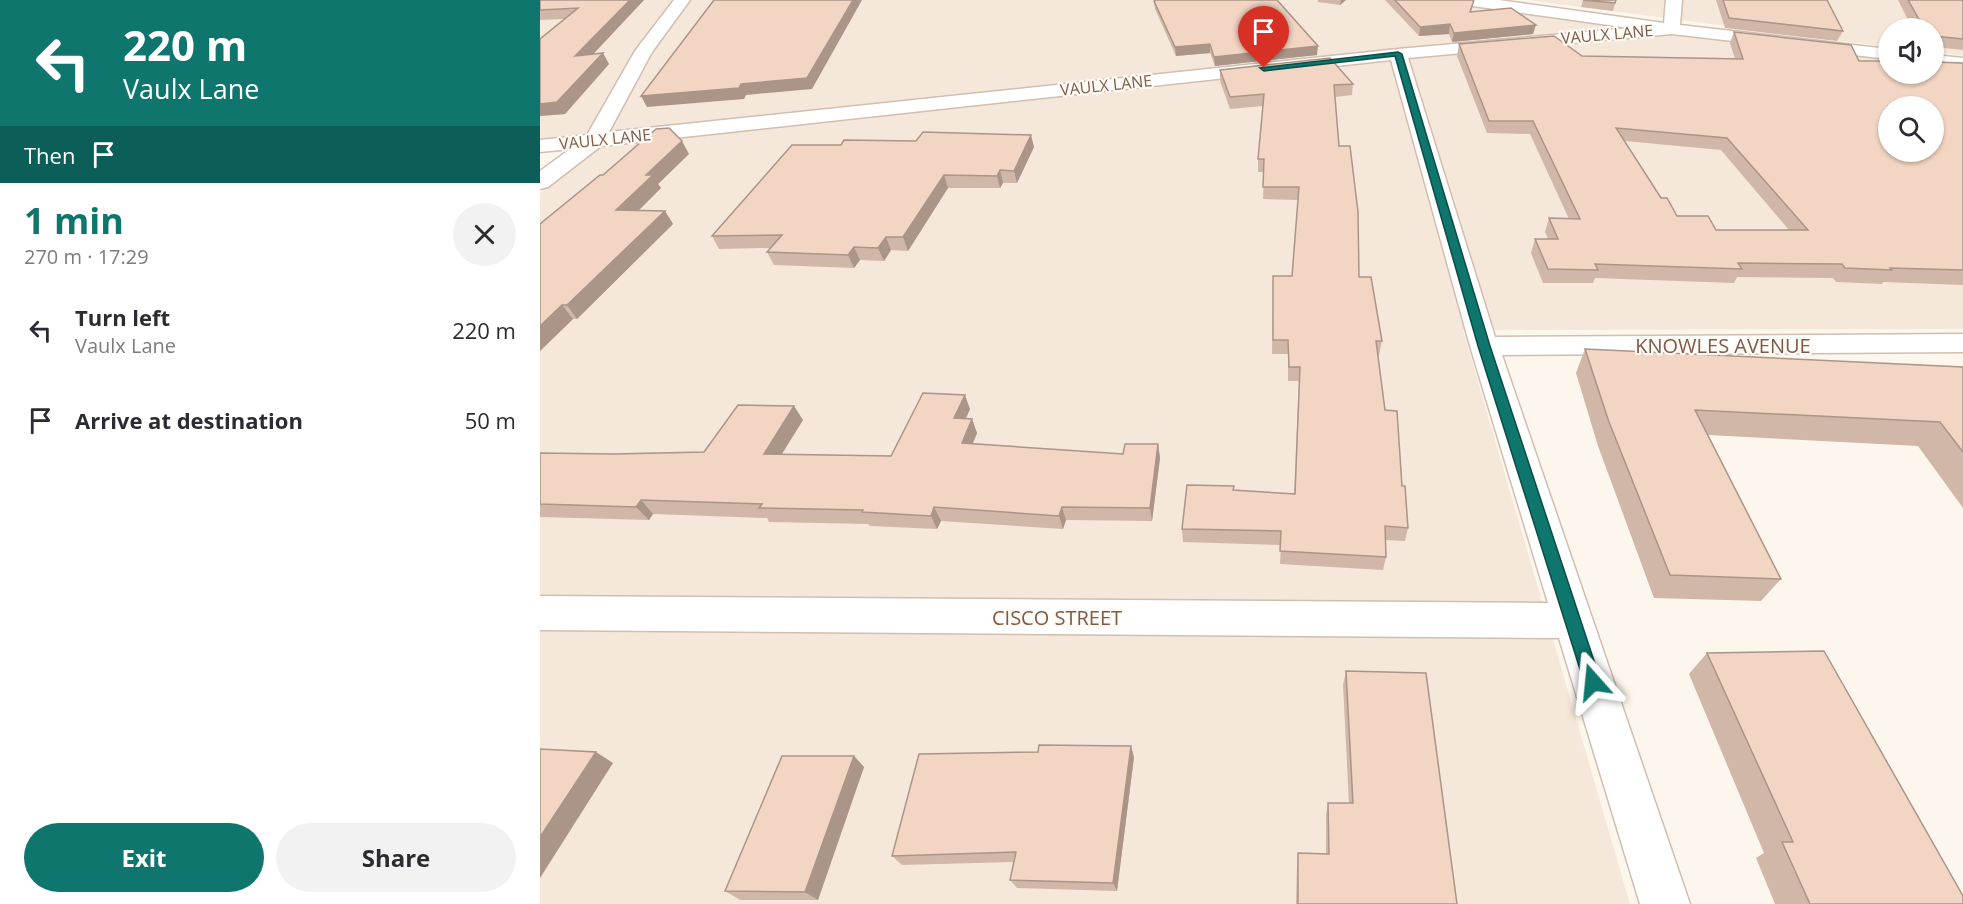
<!DOCTYPE html>
<html lang="en">
<head>
<meta charset="utf-8">
<style>
	body { margin:0; font-family:"Open Sans",sans-serif; background:#f2f2f3; color:#2b2b33; height:100vh; display:flex; flex-direction:column; font-size:22px; white-space:nowrap }
	* { box-sizing:border-box; margin:0 }
	p { font-size:20px; color:#7c7c81 }
	.icon { flex:none; width:33px; height:33px; fill:none; stroke:currentColor; stroke-width:2; stroke-linecap:round; stroke-linejoin:round }
	.map { position:relative; flex:1; overflow:hidden }
	.details { display:flex; flex-direction:column; background:#fff; width:540px }
	.details>* { flex:none }
	.banner { background:#0f766e; color:#fff; overflow:hidden }
	.controls { position:absolute; left:1338px; top:18px; display:grid; gap:12px }
	.controls a { display:grid; place-items:center; width:66px; height:66px; border-radius:50%; background:#fff; box-shadow:0 2px 4px #0004; font-size:30px }
	.pin { position:absolute; display:grid; place-items:center; width:51px; height:51px; color:#fff; margin:-62px -26px; border-radius:50% 50% 50% 0; rotate:-45deg; box-shadow:0 0 6px #0007 }
	.pin .icon { rotate:45deg }
	.me { position:absolute; width:66px; margin:-33px; rotate:342deg; stroke-linejoin:round; filter:drop-shadow(0 0 4px #0008) }
	.turn { display:flex; align-items:center; gap:21px; height:126px; padding:0 24px; font-size:27px }
	.turn .icon { width:78px; height:78px; stroke-width:2.5 }
	.turn b { display:block; font-size:42px; line-height:51px }
	.then { display:flex; align-items:center; height:57px; padding:0 24px; background:#0003; gap:12px; font-size:22px }
	.round { display:grid; place-items:center; flex:none; width:63px; height:63px; border-radius:32px; background:#f2f2f3 }
	.headline { display:flex; align-items:center; justify-content:space-between; height:102px; padding:0 24px }
	h1 { font-size:36px; font-weight:700; line-height:45px; color:#0f766e }
	.primary-button { display:flex; gap:12px; margin-top:auto; padding:12px 24px }
	.primary-button a { flex:1; height:69px; border-radius:36px; background:#0f766e; color:#fff; font-size:24px; font-weight:700; line-height:69px; text-align:center }
	.primary-button a+a { background:#f2f2f3; color:#2b2b33 }
	ul { padding:0; list-style:none }
	li { display:flex; align-items:center; gap:18px; height:90px; padding:0 24px }
	li div { flex:1 }
	li b { display:block; font-size:22px }
	li em { font-style:normal }
	main { display:flex; flex:1; min-height:0 }
	.map>svg:first-child { display:block }
	.residential { fill:#f5e8da; fill-rule:evenodd }
	.lines { fill:none; stroke-linecap:round; stroke-linejoin:round }
	.minor-casing { stroke:#d1beb0; stroke-width:3 }
	.minor { fill:#fff; fill-rule:evenodd }
	.wall { fill:#d1b7a8; fill-rule:evenodd }
	.shaded-wall { fill:#aa9588 }
	.building { fill:#f3d5c3; stroke:#aa9588; stroke-width:1.5; fill-rule:evenodd }
	.route { fill:#0f766e; stroke:#0a4d48; stroke-width:1.5 }
	.labels { text-anchor:middle; dominant-baseline:central; stroke-width:4.5; stroke-linejoin:round; paint-order:stroke }
	.far-street-label { font-size:16px; fill:#7a5c4d; stroke:#fffaf3 }
	.street-label { font-size:20px; fill:#7a5c4d; stroke:#fffaf3 }
</style>
</head>
<body>
<main>
<section class="details">
<div class="banner">
<div class="turn"><svg class="icon" aria-label="left" viewBox="0 0 24 24"><path d="M17 20v-9H6M10 6l-5 5 5 5"/></svg><div><b>220 m</b>Vaulx Lane</div></div>
<div class="then">Then<svg class="icon" aria-label="arrive" viewBox="0 0 24 24"><path d="M6 21V4h12l-3 4 3 4H6"/></svg></div>
</div>
<div class="headline"><div><h1>1 min</h1><p>270 m · 17:29</p></div><a class="round"><svg class="icon" aria-label="close" viewBox="0 0 24 24"><path d="M6 6l12 12M18 6L6 18"/></svg></a></div>
<ul>
<li><svg class="icon" aria-label="left" viewBox="0 0 24 24"><path d="M17 20v-9H6M10 6l-5 5 5 5"/></svg><div><b>Turn left</b><p>Vaulx Lane</p></div><em>220 m</em></li>
<li><svg class="icon" aria-label="arrive" viewBox="0 0 24 24"><path d="M6 21V4h12l-3 4 3 4H6"/></svg><div><b>Arrive at destination</b></div><em>50 m</em></li>
</ul>
<div class="primary-button"><a>Exit</a><a>Share</a></div>
</section>
<div class="map">
<svg width="1423" height="904" viewBox="0 0 1423 904">
	<rect width="100%" height="100%" fill="#fdf6ec"/>
	<g class="residential">
		<path d="M0,0H898L1060,22L1067,28L0,141Z"/>
		<path d="M988,0H1423V56L1394,52V28H1348V47Z"/>
		<path d="M1122,34L1185,38L1348,58V74H1394L1423,68V329L923,330L1090,904H0V193L60,145L883,56ZM1348,106H1394V152H1348Z"/>
	</g>
	<g class="lines">
		<defs>
			<g id="minor">
				<path d="M134,0H150L112,52L69,132L858,49L1090,28L926,5L918,0H959L1124,23L1126,0H1142L1140,25L1348,49V59L1132,34L868,58L955,337L1423,334V352L962,355L1150,904H1100L1019,638L0,630V596L1008,603L930,346L851,60L61,146L8,187L0,189V171L30,149L0,152V140L47,135L95,51Z"/>
				<path d="M1394,55L1423,58V68L1394,65Z"/>
			</g>
		</defs>
		<use href="#minor" class="minor-casing"/>
		<use href="#minor" class="minor"/>
	</g>
	<g class="wall">
		<path d="M0,0H104L53,54L63,53L69,64L25,114L0,116V39L25,19L0,20Z"/>
		<path d="M778,0H806L800,5L778,2Z"/>
		<path d="M845,0H934L931,12L993,34L912,42L909,34L879,36Z"/>
		<path d="M1043,0H1076L1073,11L1041,7Z"/>
		<path d="M1176,0H1287L1303,31L1297,41L1185,28Z"/>
		<path d="M1358,0H1422L1423,2V50L1394,47V28H1372Z"/>
		<path d="M614,1L777,55L675,66L670,53L636,56L615,9Z"/>
		<path d="M1194,32L1319,61L1423,63V285L1343,282L1342,284L1296,282L1293,278L1197,277L1194,283L1055,278L1053,283H1003L991,253L995,239H1008L1005,232L1009,218L1029,219L990,134L947,133L917,56L919,44L1042,56L1195,59L1190,43ZM1085,141L1181,150L1249,230H1176L1137,216L1121,198Z"/>
		<path d="M680,70L813,84L812,95L795,97L799,146L819,277L842,341L839,355H838L845,410L862,486L868,528L865,541L846,540V557L843,570L740,564L741,545L643,542L642,529L694,490L754,494L759,381H748V354H732L733,289L752,276L758,200L723,199L724,172H718V159L723,106L690,109L680,81Z"/>
		<path d="M494,147L477,183H463L460,188H408L368,251L351,250L344,261L320,260L314,268L234,265L227,252L230,248L179,249L172,236Z"/>
		<path d="M149,154L118,184L121,188L98,211H125L133,224L37,319H33L0,351L63,175Z"/>
		<path d="M1045,349L1423,367V508L1378,446L1168,435L1241,579L1221,601L1114,598L1058,446L1036,373Z"/>
		<path d="M430,409L426,418L432,419L437,433L433,444L583,454L618,444L620,458L612,521L526,520L523,529L401,521L397,529L330,526L328,524L229,522L227,518L113,514L109,520L0,517V453L73,454L164,452L263,420L242,454L351,456Z"/>
		<path d="M1167,653L1423,904H1235L1216,858L1224,853L1149,674Z"/>
		<path d="M806,671L917,904H756L757,864L758,853L786,854V815L788,803H809L803,685Z"/>
		<path d="M314,756L324,767L278,900H200L185,891Z"/>
		<path d="M594,757L577,891L477,888L470,880L474,862L362,865L352,856Z"/>
	</g>
	<g class="shaded-wall">
		<path d="M90,0H104L42,66L35,56Z"/>
		<path d="M313,0H322L272,89L206,95L204,99L107,107L101,96Z"/>
		<path d="M801,0H806L800,5Z"/>
		<path d="M910,24L909,34L879,36L880,27Z"/>
		<path d="M996,25L993,34L912,42L914,33Z"/>
		<path d="M670,44V53L636,56L635,47Z"/>
		<path d="M778,46L777,55L675,66L674,57Z"/>
		<path d="M63,53L69,64L25,114L0,116V104Z"/>
		<path d="M491,135L494,147L477,183L474,171Z"/>
		<path d="M142,141L149,154L118,184L121,188L85,224L76,210L106,175Z"/>
		<path d="M460,170L463,183L460,188L457,176Z"/>
		<path d="M404,175L408,188L368,251L363,237Z"/>
		<path d="M125,211L133,224L37,319L27,305Z"/>
		<path d="M346,237L351,250L344,261L338,248Z"/>
		<path d="M314,247L320,260L314,268L308,255Z"/>
		<path d="M22,305L33,319L0,351V326Z"/>
		<path d="M425,395L430,409L420,432L414,418Z"/>
		<path d="M254,406L263,420L233,468L224,454Z"/>
		<path d="M432,419L437,433L427,457L422,443Z"/>
		<path d="M618,444L620,458L612,521L610,508Z"/>
		<path d="M101,500L113,514L109,520L96,507Z"/>
		<path d="M394,507L401,521L397,529L391,516Z"/>
		<path d="M522,507L526,520L523,529L519,516Z"/>
		<path d="M591,746L594,757L577,891L573,883Z"/>
		<path d="M56,752L73,763L0,878V837Z"/>
		<path d="M314,756L324,767L278,900L265,892Z"/>
	</g>
	<g class="building">
		<path d="M0,0H90L35,56L63,53L17,102L0,104V39L38,8L0,10Z"/>
		<path d="M174,0H313L267,78L201,84L199,88L101,96Z"/>
		<path d="M616,0H737L778,46L674,57L670,44L635,47L614,1Z"/>
		<path d="M855,0H934L930,12L971,8L996,25L914,33L910,24L880,27Z"/>
		<path d="M1043,0H1076L1075,3Z"/>
		<path d="M1183,0H1287L1303,31L1189,18Z"/>
		<path d="M1368,0H1422L1423,2V39L1394,36V28H1384Z"/>
		<path d="M1194,32L1311,45L1319,61H1348V74H1394V62L1423,63V270L1350,268L1352,270L1305,268L1302,264L1198,263L1202,269L1055,264L1058,270L1008,269L995,239H1018L1009,218L1040,219L993,121H949L919,44L1014,36L1042,56L1203,59ZM1348,106H1394V152H1348ZM1076,128L1187,138L1268,230H1176L1168,216H1137L1127,198H1121Z"/>
		<path d="M790,58L813,84L794,85L799,146H810L818,212L819,277H831L842,341H836L845,410L857,411L862,486H865L868,528L845,526L846,557L740,551L741,531L642,529L647,485L694,486L693,490L755,494L760,367H749L748,340H733V276H752L759,187H723L724,159H718L724,94L690,97L680,70Z"/>
		<path d="M129,128L142,141L106,175H113L76,210L125,211L27,305H22L0,326V224L60,175H63L116,129Z"/>
		<path d="M383,132L491,135L474,171L460,170L457,176L404,175L363,237H346L338,248L314,247L308,255L227,252L242,235L172,236L252,145H301L304,140L376,141Z"/>
		<path d="M1045,349L1423,367V452L1400,422L1155,410L1241,579L1130,575L1069,422Z"/>
		<path d="M383,393L425,395L414,418L432,419L422,443L583,454L585,444H618L610,508L522,507L519,516L394,507L391,516L322,512L323,510L219,508L222,504L101,500L96,507L0,504V453L73,454L164,452L198,405L254,406L224,454L351,456Z"/>
		<path d="M1284,651L1423,896V904H1270L1242,842H1253L1167,653Z"/>
		<path d="M806,671L886,673L917,904H758V853L789,854L788,803H813Z"/>
		<path d="M499,745L591,746L573,883L470,880L476,852L352,856L379,754L498,752Z"/>
		<path d="M0,749L56,752L0,837Z"/>
		<path d="M242,756H314L265,892L185,891Z"/>
	</g>
	<path class="route" d="M858,52L862,54L950,346L1061,682L1059,687L1053,690L1047,687L1044,682L938,346L855,56L724,71L720,68Z"/>
	<g class="labels">
		<g class="far-street-label">
			<text transform="translate(1067 34) rotate(-5)">VAULX LANE</text>
			<text transform="translate(566 85) rotate(-6)">VAULX LANE</text>
			<text transform="translate(65 139) rotate(-6)">VAULX LANE</text>
		</g>
		<g class="street-label">
			<text x="1183" y="345">KNOWLES AVENUE</text>
			<text x="517" y="617">CISCO STREET</text>
		</g>
	</g>
</svg>
<div class="controls">
<a><svg class="icon" aria-label="sound" viewBox="0 0 24 24"><path d="M4 9h4l5-4v14l-5-4H4zM17 9q2 3 0 6"/></svg></a>
<a><svg class="icon" aria-label="search" viewBox="0 0 24 24"><circle cx="10" cy="10" r="6"/><path d="M15 15l6 6"/></svg></a>
</div>
<div class="pin" style="left:724px;top:68px;background:#d93025"><svg class="icon" aria-label="arrive" viewBox="0 0 24 24"><path d="M6 21V4h12l-3 4 3 4H6"/></svg></div>
<svg class="me" style="left:1053px;top:682px" viewBox="-20 -20 40 40"><path d="M0-17L14 15 0 8-14 15z" fill="#0f766e" stroke="#fff" stroke-width="4"/></svg>
</div>
</main>
</body>
</html>
